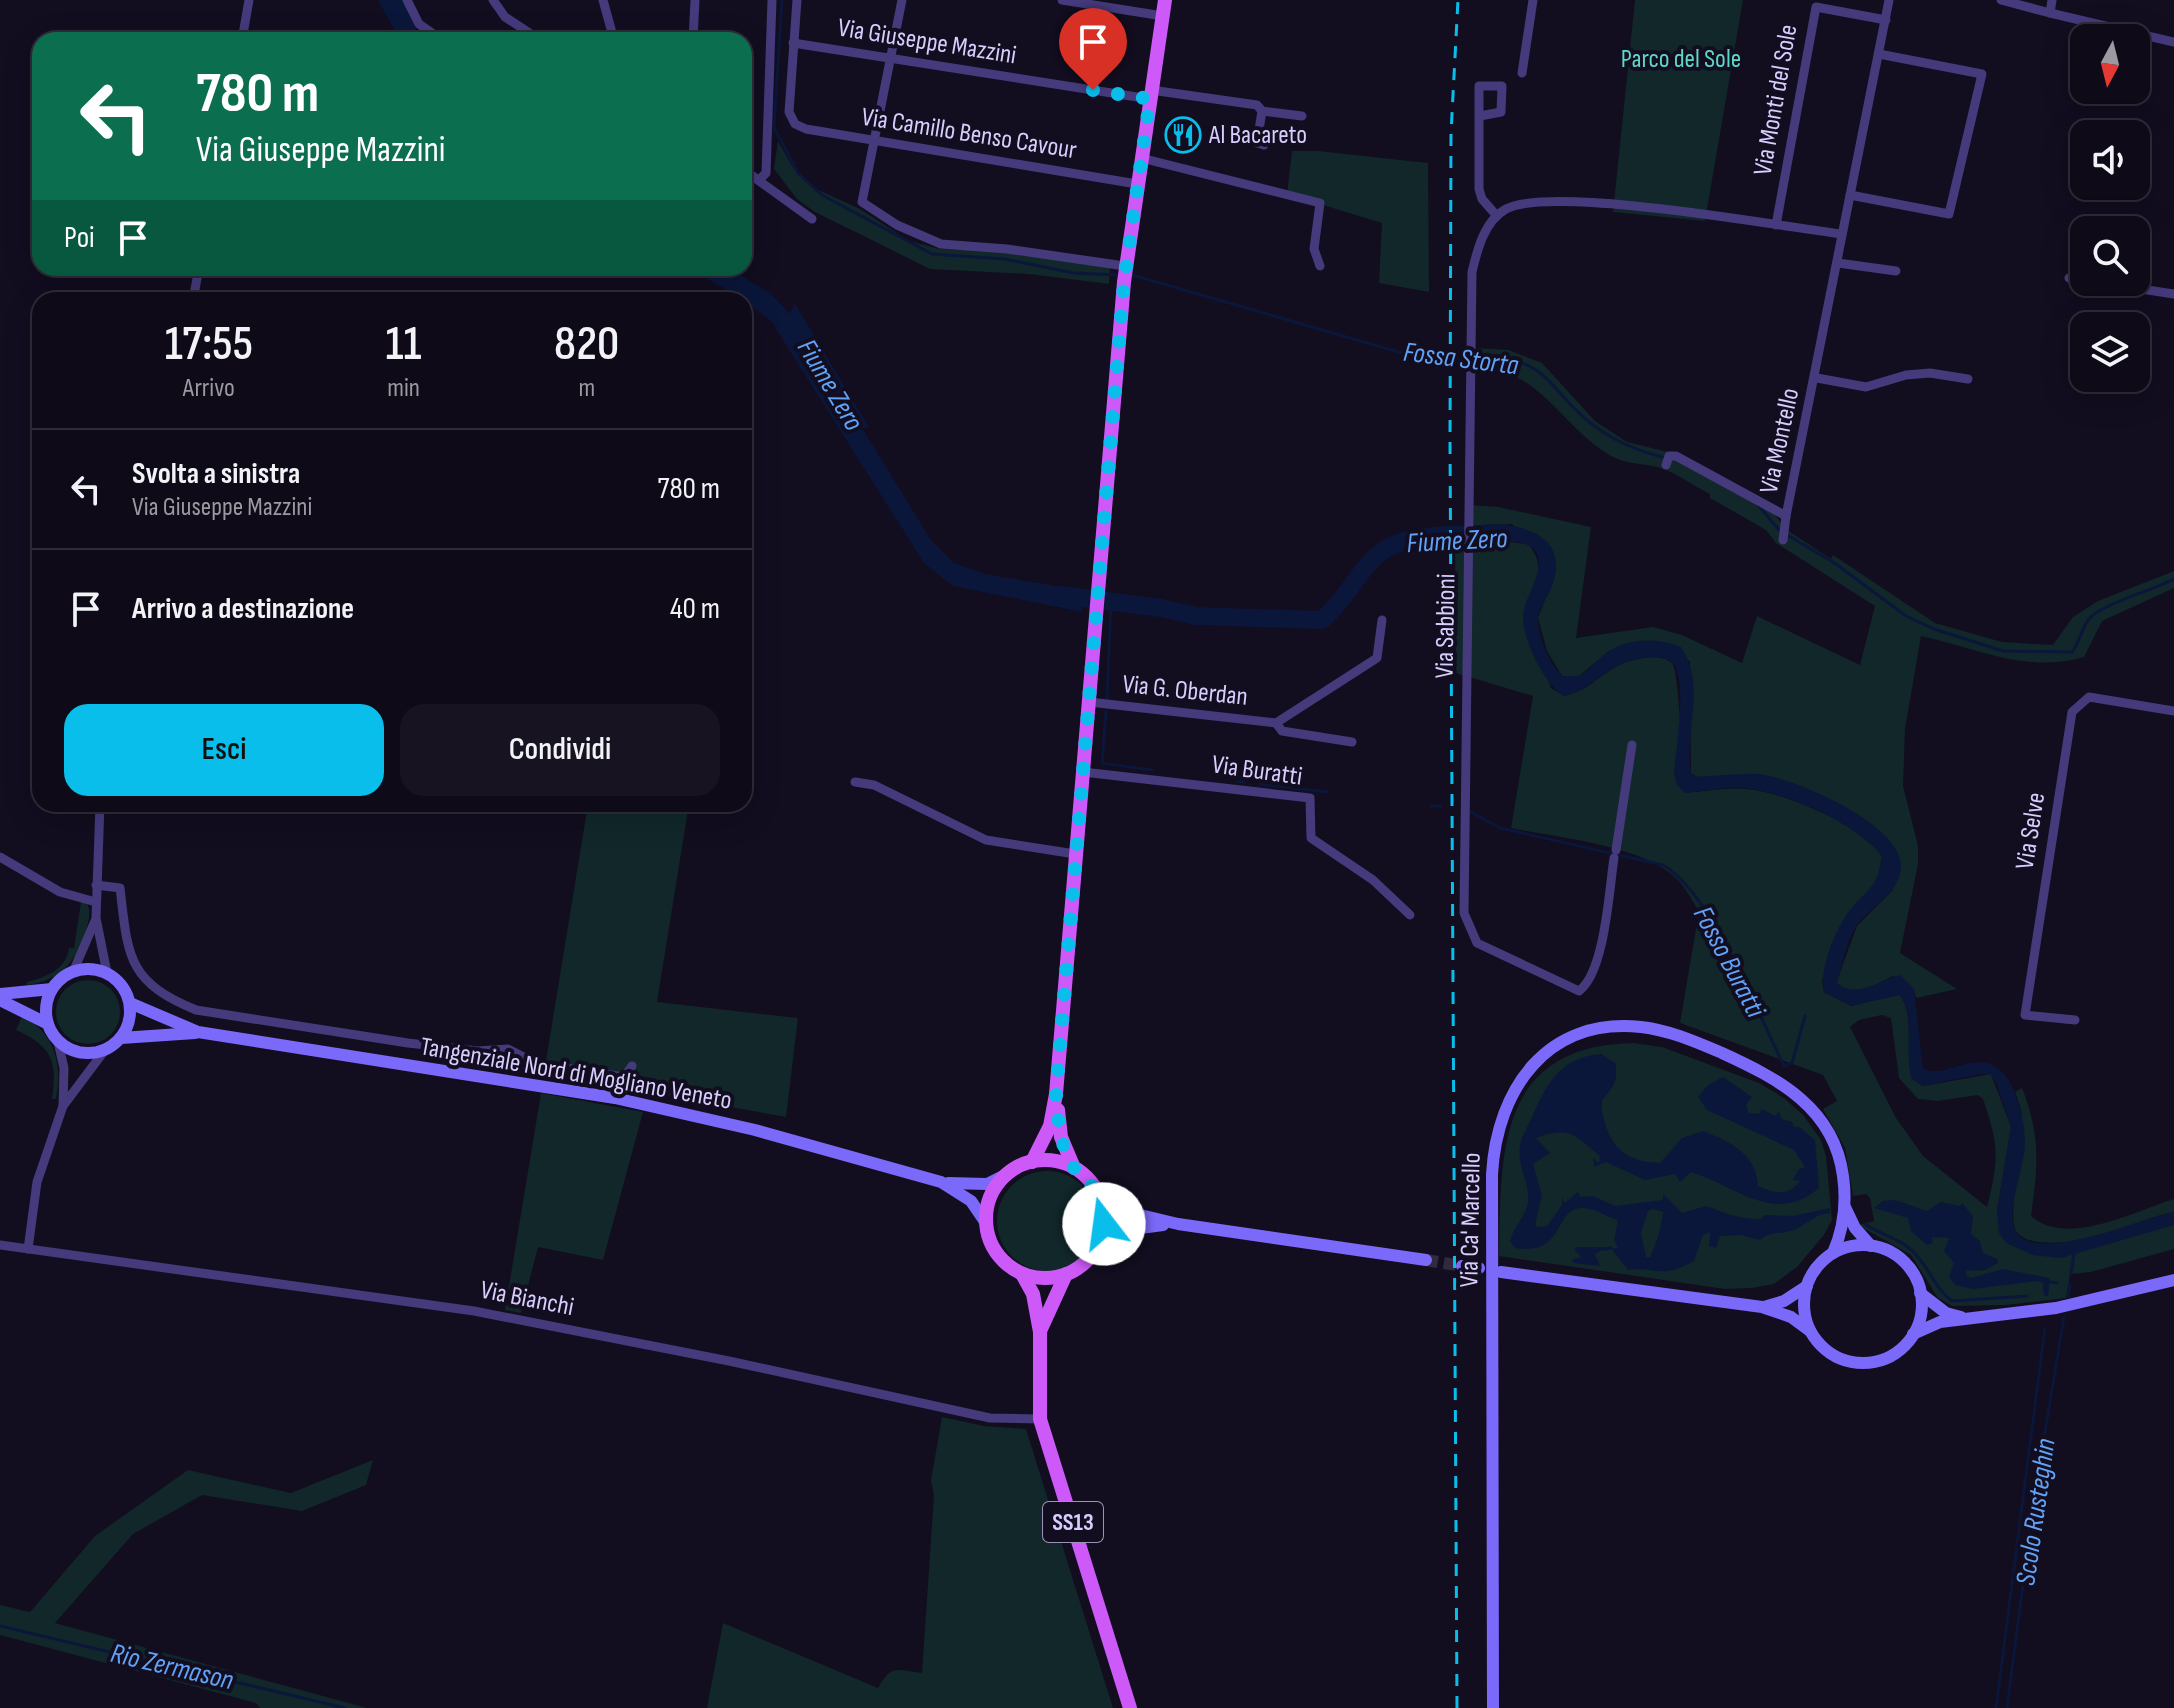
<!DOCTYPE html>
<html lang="it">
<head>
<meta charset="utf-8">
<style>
	body { margin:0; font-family:"Sofia Sans Condensed",sans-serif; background:#171320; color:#f1f3f6; height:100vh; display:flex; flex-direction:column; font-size:30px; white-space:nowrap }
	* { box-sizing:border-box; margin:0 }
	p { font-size:26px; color:#9b9aa1 }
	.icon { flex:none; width:44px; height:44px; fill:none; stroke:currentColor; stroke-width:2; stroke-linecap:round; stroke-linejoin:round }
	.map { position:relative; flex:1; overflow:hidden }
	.sheet { position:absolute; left:32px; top:292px; width:720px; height:520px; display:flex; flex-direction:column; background:#0e0a17; border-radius:24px; box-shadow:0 8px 32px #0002,0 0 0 2px #2e2b36 }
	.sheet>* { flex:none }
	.banner { position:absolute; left:32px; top:32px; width:720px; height:244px; border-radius:24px; box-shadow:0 8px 32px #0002,0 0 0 2px #2e2b36; background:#0b6e4f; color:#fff; overflow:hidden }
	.needle { width:52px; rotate:187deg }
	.tools { position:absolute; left:2070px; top:24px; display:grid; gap:16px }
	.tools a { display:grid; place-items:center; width:80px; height:80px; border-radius:16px; background:#0e0a17; box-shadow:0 8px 32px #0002,0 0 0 2px #2e2b36; font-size:40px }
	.pin { position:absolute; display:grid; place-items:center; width:68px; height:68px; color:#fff; margin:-82px -34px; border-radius:50% 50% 50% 0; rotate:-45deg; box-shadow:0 0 8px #0007 }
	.pin .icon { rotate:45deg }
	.me { position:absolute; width:88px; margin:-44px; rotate:345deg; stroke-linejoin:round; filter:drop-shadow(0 0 6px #0008) }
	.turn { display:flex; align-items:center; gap:28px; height:168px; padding:0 32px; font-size:36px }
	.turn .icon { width:104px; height:104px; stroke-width:2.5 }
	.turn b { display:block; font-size:56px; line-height:68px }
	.then { display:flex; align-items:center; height:76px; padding:0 32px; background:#0003; gap:16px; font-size:30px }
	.eta { display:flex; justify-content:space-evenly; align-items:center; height:136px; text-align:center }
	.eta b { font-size:48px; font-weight:600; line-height:56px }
	.primary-button { display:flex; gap:16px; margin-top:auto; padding:16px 32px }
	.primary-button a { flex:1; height:92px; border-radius:24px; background:#0abeec; color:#111; font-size:32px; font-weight:600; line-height:92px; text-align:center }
	.primary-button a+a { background:#171320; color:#f1f3f6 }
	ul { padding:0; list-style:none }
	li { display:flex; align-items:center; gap:24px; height:120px; padding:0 32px; border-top:2px solid #2e2b36 }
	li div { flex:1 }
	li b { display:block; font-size:30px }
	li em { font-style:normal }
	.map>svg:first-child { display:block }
	.green { fill:#112729; fill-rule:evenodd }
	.water { fill:#0b173a; fill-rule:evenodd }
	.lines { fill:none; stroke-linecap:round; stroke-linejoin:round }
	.stream { stroke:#0b173a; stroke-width:3 }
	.river { stroke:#0b173a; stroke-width:18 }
	.secondary-tunnel { stroke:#302a40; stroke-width:12; stroke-dasharray:12 6; stroke-linecap:butt }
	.minor { stroke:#443a7c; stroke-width:9 }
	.secondary { stroke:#7b69f9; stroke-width:12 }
	.primary { stroke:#cd59f8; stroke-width:14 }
	.rail { stroke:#0abeec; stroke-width:3; stroke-dasharray:12 10; stroke-linecap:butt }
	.route { stroke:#0abeec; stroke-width:14; stroke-dasharray:0 25.2 }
	.labels { text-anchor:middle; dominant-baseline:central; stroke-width:8; stroke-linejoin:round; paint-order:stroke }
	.shield { fill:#120d1f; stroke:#9d93ba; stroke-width:2 }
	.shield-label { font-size:24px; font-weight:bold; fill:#d8cdfd }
	.street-label { font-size:26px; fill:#d8cdfd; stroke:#120d1f }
	.park-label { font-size:26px; fill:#5dd9c7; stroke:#120d1f }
	.poi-label { font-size:26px; fill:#d8cdfd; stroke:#120d1f; text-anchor:start }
	.water-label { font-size:28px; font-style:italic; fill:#60a2f8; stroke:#120d1f }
</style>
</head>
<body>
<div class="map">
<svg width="2174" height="1708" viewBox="0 0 2174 1708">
	<rect width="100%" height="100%" fill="#120d1f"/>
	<g class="green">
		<path d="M1635,0H1743L1705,221L1613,212Z"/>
		<path d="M778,141L792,166L812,187L860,209L909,241L940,249L985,250L1110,267L1109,284L1029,274L930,269L815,212L797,199L774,169Z"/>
		<path d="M1292,151H1318L1428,163L1429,292L1379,283L1382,223L1287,194Z"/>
		<path d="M1477,348L1509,350L1542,363L1595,421L1627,442L1672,453L1775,514L1784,528L1831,559L1833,555L1935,623L2002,642L2053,645L2073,617L2098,601L2174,571V588L2102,621L2084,657C2027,674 1976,648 1921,636L1905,729L1903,786L1918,846V864L1900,953L1957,989L1916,998L1914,989L1893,976C1875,985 1854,998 1836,983L1857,926L1893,890L1888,839L1760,774L1697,777L1691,773L1690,661L1609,651L1579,676H1562L1547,651L1538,618L1556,571L1512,524L1469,526L1468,505L1498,507L1591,527L1576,638L1653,627L1682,635L1742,663L1757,616L1860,665L1875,606L1776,543L1766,530L1710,498V494C1694,486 1678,474 1661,468C1645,463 1629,465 1613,457C1563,431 1535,358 1470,371V350Z"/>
		<path d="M1492,540L1528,544C1548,567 1535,587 1524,611L1551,688L1564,696C1589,691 1602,672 1624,663C1637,658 1660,653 1672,663C1679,668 1683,775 1685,793C1705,791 1726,787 1747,789C1787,793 1858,824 1882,856L1877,883L1847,915L1822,981L1824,992L1851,1006L1899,994C1916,1015 1904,1053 1912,1079L1923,1086L1991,1074L2011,1127L1997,1211L2033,1255L2174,1225V1249L2091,1272L2070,1274L2066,1298L2006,1305L1952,1306L1938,1298L1911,1255L1858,1225L1874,1221L1870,1198L1866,1194L1853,1196L1845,1148L1823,1109L1837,1101L1823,1075L1680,1023L1699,911C1692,901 1686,888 1678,880C1644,845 1557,838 1511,828L1533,696L1456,673L1455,543ZM1882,1015L1891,1018L1899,1078L1918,1099L1937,1101L1978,1095L1983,1099C1999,1145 1999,1159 1987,1207L1923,1156L1896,1118L1850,1027L1859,1020Z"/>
		<path d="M588,804H689L657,1002L798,1018L786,1117L544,1073Z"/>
		<path d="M81,902L87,903C91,912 89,918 87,928C78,959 61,981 27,985V982C46,977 66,970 69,948H74Z"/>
		<circle cx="88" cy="1012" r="32"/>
		<path d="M22,1016C55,1032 63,1066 56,1099H52C58,1060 51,1046 16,1030Z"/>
		<path d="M1633,1043L1662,1047L1759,1083L1784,1098L1804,1116L1821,1140L1826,1156L1832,1220L1824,1235L1797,1267L1774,1284L1752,1288L1725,1289L1499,1256C1501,1151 1497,1046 1633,1043Z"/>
		<path d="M2022,1088C2041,1136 2038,1166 2031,1216C2067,1248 2134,1211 2174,1199V1212C2144,1217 2116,1235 2086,1240C2069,1242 2026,1248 2016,1231C2007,1217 2023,1140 2022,1116C2021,1108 2018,1100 2015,1092Z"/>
		<path d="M541,1093L643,1112L603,1260L538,1247L521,1313L505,1310Z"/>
		<circle cx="1047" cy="1221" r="50"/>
		<path d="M942,1417L984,1426L1026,1429L1113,1708H707L723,1623L878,1688C892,1664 895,1670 922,1673L934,1495L931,1480Z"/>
		<path d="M373,1460L366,1485L302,1511L202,1495L133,1534L55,1623L367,1708H260L256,1703L0,1635V1605L30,1612L95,1536L188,1470L291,1493Z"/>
	</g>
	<g class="water">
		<path d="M378,0H403L421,40H400Z"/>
		<path d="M689,268H729L770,293L790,314L795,304L869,427L862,428L931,540L954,563L985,574L1085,591L1082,612L953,586L924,563L771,321L744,300Z"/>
		<path d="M1489,524C1529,524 1571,539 1551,589C1547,598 1539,608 1538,618C1538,636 1549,664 1562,676H1579C1591,669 1597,659 1608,652C1629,637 1659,638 1681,647C1707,686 1684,730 1691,773L1696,777C1717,776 1738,773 1758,774C1793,777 1905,825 1901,868C1899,894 1871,906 1857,925C1846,941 1842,965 1837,983C1857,1000 1879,980 1900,975L1914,989L1923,1069C1947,1078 1970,1053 1994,1066C2008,1074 2013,1086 2017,1100C2022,1113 2025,1128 2025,1142C2026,1165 2004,1213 2016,1232C2037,1265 2145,1217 2174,1212V1225L2061,1258L2033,1255L2006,1243L1999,1233L1997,1211L2011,1127L1995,1080L1990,1074H1981L1923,1086L1912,1079C1904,1053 1916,1016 1900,995L1851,1006L1824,992C1819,970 1834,933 1847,914C1865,890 1878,889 1882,856C1858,824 1783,790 1742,788C1723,787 1704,791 1685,793L1677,785L1674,774C1676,746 1686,693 1676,668C1669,651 1637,658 1624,663C1602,671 1589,690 1564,696C1544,685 1518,633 1524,609C1530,587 1557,551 1519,542L1455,543V528Z"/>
		<path d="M1601,1054L1615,1063C1619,1080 1613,1088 1603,1099C1600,1110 1603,1113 1605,1123C1613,1152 1632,1162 1660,1163L1682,1138L1703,1131C1730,1142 1756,1153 1758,1186C1774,1193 1788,1197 1800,1181L1793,1180L1798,1170L1805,1167L1794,1150L1707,1110L1698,1097L1708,1085L1723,1077L1752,1097L1746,1105L1749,1113L1759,1114L1762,1109L1775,1116L1779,1111L1782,1119L1792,1122L1794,1127H1799L1815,1140L1819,1188C1775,1226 1736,1186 1691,1172L1680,1182L1675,1174L1645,1180L1606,1162L1594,1167L1593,1158L1599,1163L1600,1156C1576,1137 1572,1125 1536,1138L1550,1153L1533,1164L1542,1195L1535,1225L1537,1227L1547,1226L1562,1205V1197L1565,1203L1578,1192L1580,1197L1593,1196L1615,1206L1663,1200V1194L1682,1213L1706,1206C1725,1213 1739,1219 1760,1219L1765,1215L1793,1216L1830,1208V1213C1815,1214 1809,1223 1796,1229C1784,1235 1770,1230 1760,1240L1741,1235L1720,1236L1716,1248L1709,1246L1710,1232L1703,1235L1694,1261C1661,1280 1657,1266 1628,1270L1611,1248H1618L1614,1240L1618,1220C1606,1217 1594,1207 1581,1208C1553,1210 1566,1256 1515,1248L1510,1241C1514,1226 1526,1216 1528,1202C1530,1183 1517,1166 1520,1146C1521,1137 1528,1126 1532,1117C1546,1084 1561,1057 1601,1054ZM1653,1209L1663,1212C1661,1227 1657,1243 1650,1257H1646L1641,1233L1648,1211Z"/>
		<path d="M1895,1200L1927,1211L1941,1202L1960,1206L1962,1203L1973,1216L1971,1234L1980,1241L1983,1253L1997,1259L1998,1263L1985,1270L1966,1271V1275L1971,1278L2003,1269L2050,1278L2048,1296L2044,1295L2043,1283L2037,1281L1973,1289L1955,1285L1949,1277L1954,1263L1944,1251L1949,1238L1932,1237L1933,1243L1927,1245L1911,1231L1908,1218L1874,1208L1883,1201Z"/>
		<path d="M1576,1247H1603L1605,1249L1595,1254L1600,1266L1574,1263L1571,1260L1582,1257L1575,1251Z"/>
	</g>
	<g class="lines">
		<g class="stream">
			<path d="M782,0L774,128L798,173L822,195L932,254L1004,259L1074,273L1120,275"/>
			<path d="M1132,275L1409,355C1451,364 1498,346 1536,370C1549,378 1560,394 1571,405C1598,434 1629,449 1666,458"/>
			<path d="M1758,505L1779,530L1836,564L1906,616L1934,629L2003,651L2072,652C2080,642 2081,629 2089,619C2099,605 2154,590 2174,579"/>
			<path d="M1107,698L1111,603"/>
			<path d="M1106,711L1102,763L1152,770"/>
			<path d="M1237,782H1245"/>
			<path d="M1260,784L1327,792"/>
			<path d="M1431,806H1441"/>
			<path d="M1471,812L1500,828L1663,865C1711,892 1758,1014 1784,1066L1792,1063L1805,1016"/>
			<path d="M1865,1224C1879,1234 1896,1237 1909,1248C1928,1263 1933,1287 1952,1301L2027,1296"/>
			<path d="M1605,1249L1611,1248"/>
			<path d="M2071,1274L2074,1254"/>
			<path d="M2050,1282L2057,1283"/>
			<path d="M2068,1297L2070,1283"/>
			<path d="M0,1626L345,1708"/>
			<path d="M1996,1708L2045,1328"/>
			<path d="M2007,1708L2034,1499L2064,1317"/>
		</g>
		<path class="river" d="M1060,595L1161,608L1197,616L1322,620C1341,604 1350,586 1366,567C1393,532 1436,536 1476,534"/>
		<path class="secondary-tunnel" d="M1426,1260L1462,1266"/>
		<g class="minor">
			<path d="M407,0L419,24L442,40"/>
			<path d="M493,0L505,17L540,40"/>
			<path d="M603,0L614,40"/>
			<path d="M797,0L789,112L795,124L806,129L1137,184"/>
			<path d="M902,0L862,202L897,225L941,244L1007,249L1125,266"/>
			<path d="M1062,0L1163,16"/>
			<path d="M2001,0L2050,13"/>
			<path d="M2052,0L2050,13L2174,42"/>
			<path d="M242,40L249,0"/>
			<path d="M693,40L695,0"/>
			<path d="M793,43L1150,99"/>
			<path d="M1522,73L1533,0"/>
			<path d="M1151,90L1257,105L1262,111L1302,116"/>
			<path d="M1262,111L1257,143L1264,145"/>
			<path d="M1480,116L1501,112L1502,86H1479V189L1482,199L1497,216"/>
			<path d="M1141,158L1320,203L1314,249L1320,266"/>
			<path d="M744,170L812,219"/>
			<path d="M759,180L766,173L772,0"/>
			<path d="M1850,195L1949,214L1982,74L1879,54"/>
			<path d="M1776,225L1816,7L1886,20"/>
			<path d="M1838,263L1896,271"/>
			<path d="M2069,278L2084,280"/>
			<path d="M2095,282L2174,294"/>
			<path d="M193,300L199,268"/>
			<path d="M1817,378L1866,387L1906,375L1930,373L1968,379"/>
			<path d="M1666,465L1669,456H1676L1786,516L1889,0"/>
			<path d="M1783,540L1786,516"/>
			<path d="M1089,702L1276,723L1377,658L1382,620"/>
			<path d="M1276,723L1282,731L1352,742"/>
			<path d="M1083,772L1310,798L1311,838L1373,880L1410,915"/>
			<path d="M855,782L874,785L986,840L1075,854"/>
			<path d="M100,804L96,918L107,973"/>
			<path d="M1616,850L1632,745"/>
			<path d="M0,857L60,892L96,902"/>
			<path d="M1614,858C1609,890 1605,972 1579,991L1477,943L1464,913L1472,272C1477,251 1484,221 1506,209C1551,185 1780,226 1841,234"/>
			<path d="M96,885L120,888C128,956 127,982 196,1010L408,1043L478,1051L508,1049L535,1063L624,1077L632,1066"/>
			<path d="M73,972L95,921"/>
			<path d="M2075,1020L2025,1015L2072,712L2089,697L2174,711"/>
			<path d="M58,1042L64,1068L63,1106L105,1050"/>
			<path d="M0,1245L474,1311L729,1361L990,1418L1040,1419"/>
			<path d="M28,1249L37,1182L63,1106"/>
		</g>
		<g class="secondary">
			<circle cx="88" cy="1011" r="42"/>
			<path d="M0,994L52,989"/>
			<path d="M0,1000L48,1024"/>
			<path d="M130,1003L198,1032L615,1098L755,1130L941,1182L971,1201L986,1223"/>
			<path d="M121,1038L195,1033"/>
			<path d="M948,1183L987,1184L1005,1175"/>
			<path d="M1097,1192L1132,1213L1178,1224L1426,1260"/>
			<path d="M1845,1207L1855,1228L1871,1246"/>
			<circle cx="1863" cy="1304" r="59"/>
			<path d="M1096,1249L1133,1229L1163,1225"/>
			<path d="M1462,1266L1479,1268"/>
			<path d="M1501,1272L1762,1307L1791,1317L1810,1331"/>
			<path d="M1920,1293L1946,1313L1961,1317"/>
			<path d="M1764,1307L1784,1301L1807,1286"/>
			<path d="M1913,1334L1940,1322L2056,1308L2174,1280"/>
			<path d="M1493,1708L1492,1174C1497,1089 1547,1017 1641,1027C1669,1030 1696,1042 1722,1053C1779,1079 1834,1108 1843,1176C1847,1204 1844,1228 1833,1253"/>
		</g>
		<g class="primary">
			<path d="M1058,1110L1061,1137L1074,1168"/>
			<circle cx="1045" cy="1219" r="59"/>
			<path d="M1032,1162L1050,1126L1056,1094L1124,282L1165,0"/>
			<path d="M1022,1274L1033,1294L1040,1332V1419L1130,1708"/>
			<path d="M1040,1331L1066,1274"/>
		</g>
		<path class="rail" d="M1457,1708L1450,441L1451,133L1458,0"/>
	</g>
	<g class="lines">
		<path class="route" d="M1093,90L1150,99L1124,282L1056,1094C1058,1117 1059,1140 1070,1161C1084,1188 1104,1181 1104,1224"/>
	</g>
	<defs>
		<symbol id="restaurant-ring" viewBox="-11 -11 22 22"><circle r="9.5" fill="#120d1f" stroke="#0abeec" stroke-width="1.5"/><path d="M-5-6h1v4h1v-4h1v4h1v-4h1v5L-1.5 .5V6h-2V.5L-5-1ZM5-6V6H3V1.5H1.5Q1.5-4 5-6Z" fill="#0abeec"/></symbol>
	</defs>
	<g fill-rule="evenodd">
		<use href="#restaurant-ring" x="1163" y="115" width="40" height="40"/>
	</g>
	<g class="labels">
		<rect class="shield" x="1043" y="1502" width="60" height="40" rx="6"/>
		<g class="shield-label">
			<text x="1073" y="1522">SS13</text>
		</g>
		<g class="street-label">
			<text transform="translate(927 42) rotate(9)">Via Giuseppe Mazzini</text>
			<text transform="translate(1776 100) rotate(-80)">Via Monti del Sole</text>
			<text transform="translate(969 134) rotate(9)">Via Camillo Benso Cavour</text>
			<text transform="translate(1780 441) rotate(-78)">Via Montello</text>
			<text transform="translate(1446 626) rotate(-89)">Via Sabbioni</text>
			<text transform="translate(1185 691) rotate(6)">Via G. Oberdan</text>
			<text transform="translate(1257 771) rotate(8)">Via Buratti</text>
			<text transform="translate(2031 831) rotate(-81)">Via Selve</text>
			<text transform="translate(576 1074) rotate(10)">Tangenziale Nord di Mogliano Veneto</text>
			<text transform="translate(1471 1220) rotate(-89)">Via Ca' Marcello</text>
			<text transform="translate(527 1299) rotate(11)">Via Bianchi</text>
		</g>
		<g class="park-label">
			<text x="1681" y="59">Parco del Sole</text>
		</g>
		<g class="poi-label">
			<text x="1209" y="135">Al Bacareto</text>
		</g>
		<g class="water-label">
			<text transform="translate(1461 359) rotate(7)">Fossa Storta</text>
			<text transform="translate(830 385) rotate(59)">Fiume Zero</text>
			<text transform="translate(1457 541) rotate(-3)">Fiume Zero</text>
			<text transform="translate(1729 962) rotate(62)">Fosso Buratti</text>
			<text transform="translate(2036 1512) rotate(-82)">Scolo Rusteghin</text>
			<text transform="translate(172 1667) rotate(13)">Rio Zermason</text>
		</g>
	</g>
</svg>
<div class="tools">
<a><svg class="needle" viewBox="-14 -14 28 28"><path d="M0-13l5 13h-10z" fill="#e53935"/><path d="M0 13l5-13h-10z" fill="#9b9aa1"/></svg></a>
<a><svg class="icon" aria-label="sound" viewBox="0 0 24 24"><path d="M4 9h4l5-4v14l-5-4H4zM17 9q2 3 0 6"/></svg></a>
<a><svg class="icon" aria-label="search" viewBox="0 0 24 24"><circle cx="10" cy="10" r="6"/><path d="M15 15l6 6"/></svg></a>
<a><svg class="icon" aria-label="layers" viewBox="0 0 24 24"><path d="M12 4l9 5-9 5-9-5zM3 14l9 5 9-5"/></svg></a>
</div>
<div class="pin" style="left:1093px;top:90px;background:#d93025"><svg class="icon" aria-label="arrive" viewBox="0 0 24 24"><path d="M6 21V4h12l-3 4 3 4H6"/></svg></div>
<svg class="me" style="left:1104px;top:1224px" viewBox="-20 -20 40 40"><circle r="19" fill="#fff"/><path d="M0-13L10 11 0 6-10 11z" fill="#0abeec"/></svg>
<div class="banner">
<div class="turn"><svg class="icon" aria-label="left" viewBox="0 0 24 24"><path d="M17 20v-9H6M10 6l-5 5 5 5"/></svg><div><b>780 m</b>Via Giuseppe Mazzini</div></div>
<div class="then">Poi<svg class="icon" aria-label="arrive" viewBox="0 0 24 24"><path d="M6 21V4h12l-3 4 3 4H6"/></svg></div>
</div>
<section class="sheet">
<div class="eta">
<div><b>17:55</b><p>Arrivo</p></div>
<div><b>11</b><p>min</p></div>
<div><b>820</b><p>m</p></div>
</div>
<ul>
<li><svg class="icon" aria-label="left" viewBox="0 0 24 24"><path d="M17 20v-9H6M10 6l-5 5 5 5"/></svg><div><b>Svolta a sinistra</b><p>Via Giuseppe Mazzini</p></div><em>780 m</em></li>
<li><svg class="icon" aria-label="arrive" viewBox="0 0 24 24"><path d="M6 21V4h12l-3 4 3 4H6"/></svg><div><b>Arrivo a destinazione</b></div><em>40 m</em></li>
</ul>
<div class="primary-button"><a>Esci</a><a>Condividi</a></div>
</section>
</div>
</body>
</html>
